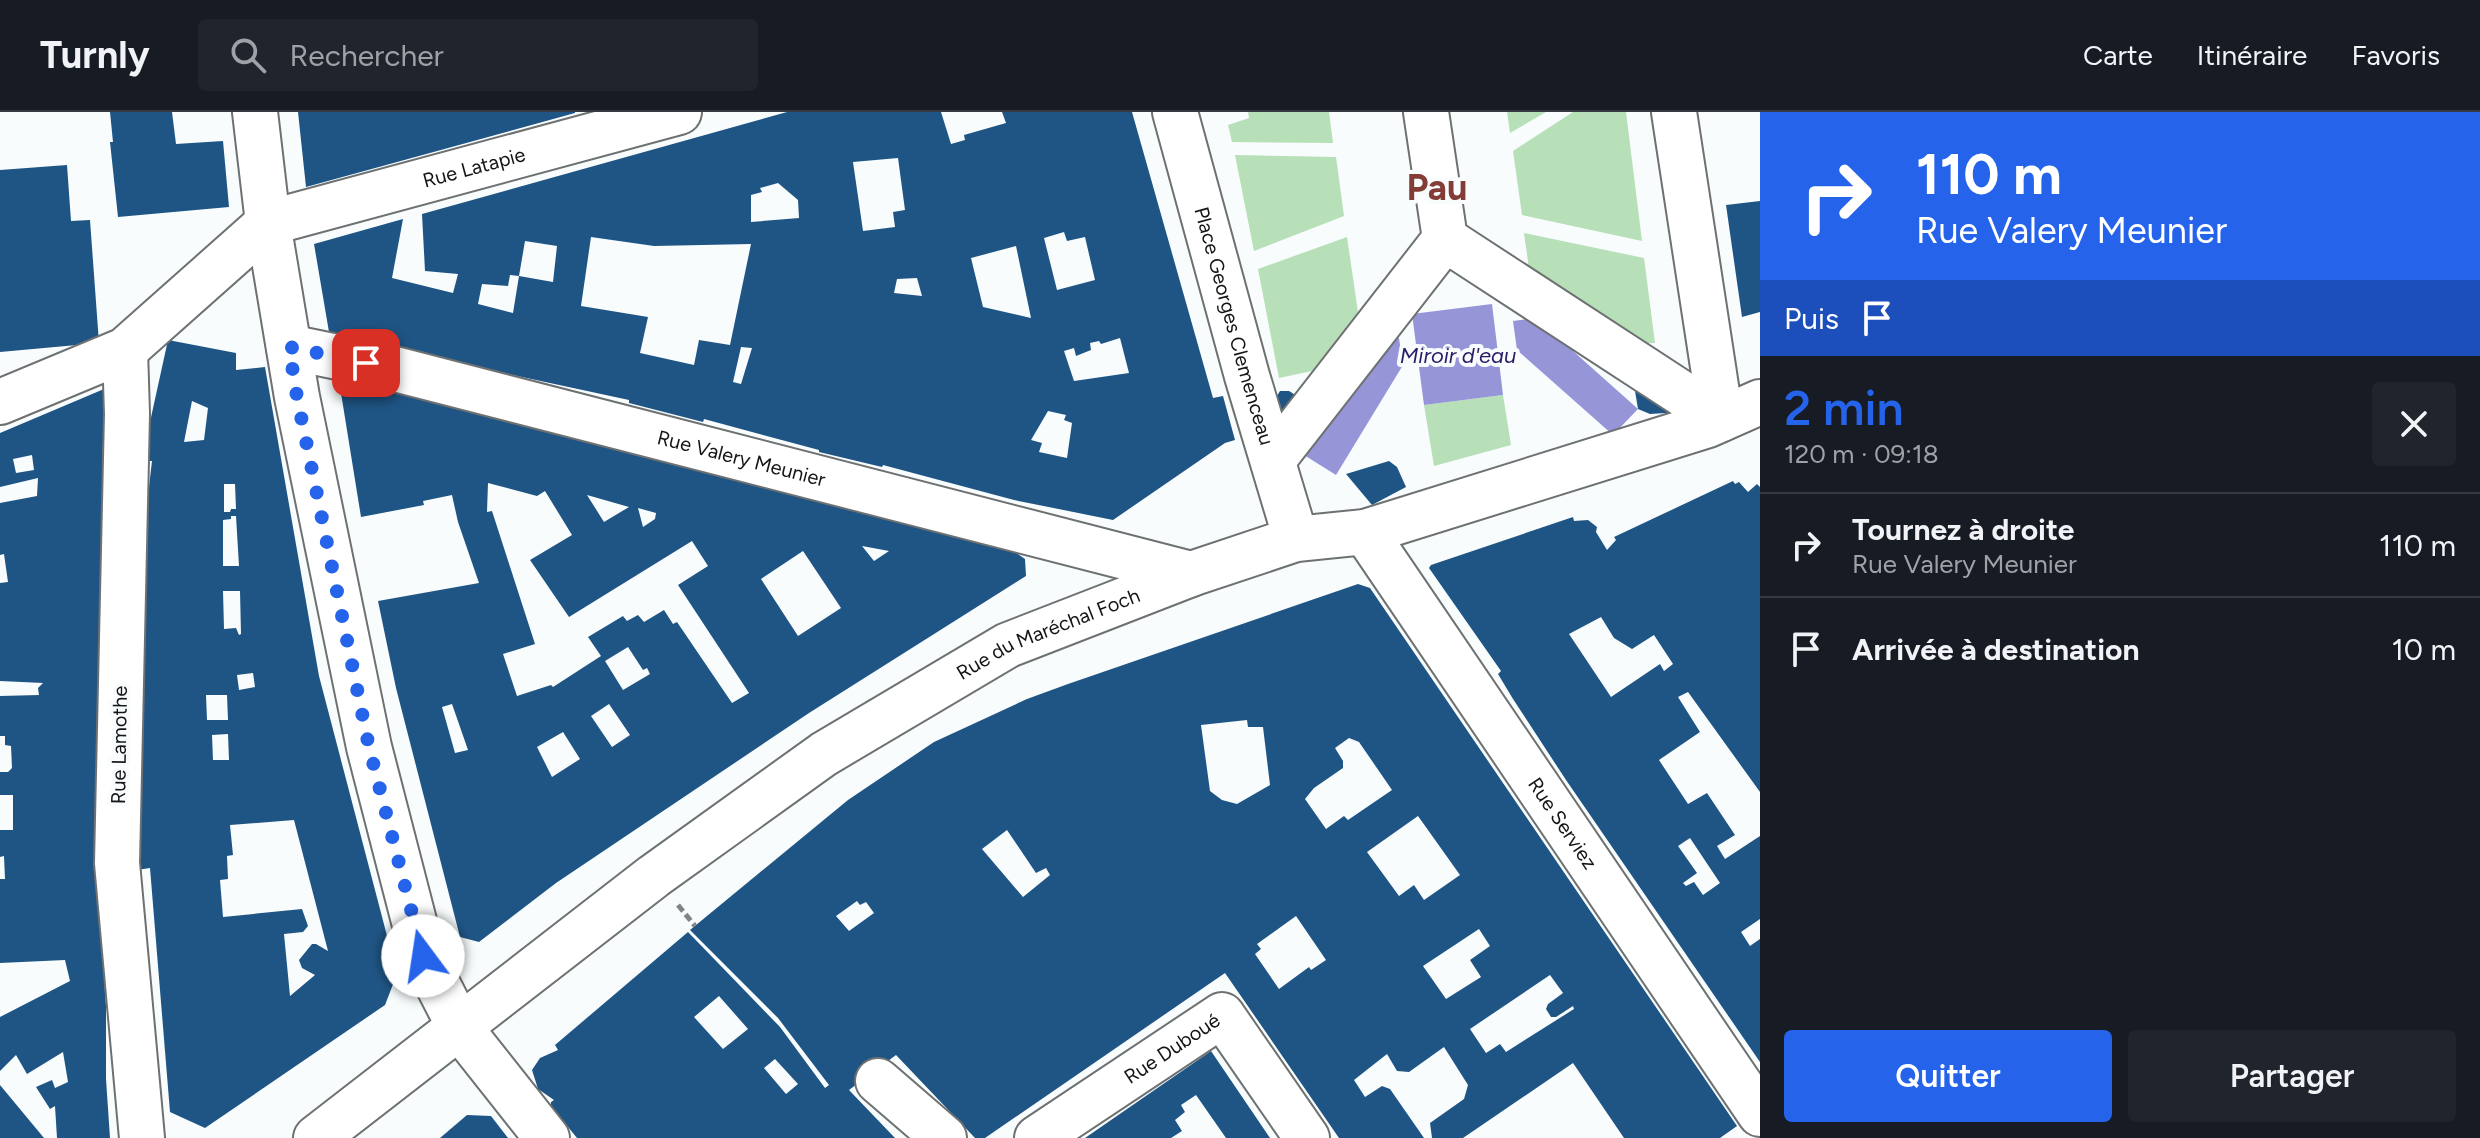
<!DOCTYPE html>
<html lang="fr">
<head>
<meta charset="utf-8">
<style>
	body { margin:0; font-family:Figtree,sans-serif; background:#20242c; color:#f1f3f6; height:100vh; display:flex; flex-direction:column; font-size:30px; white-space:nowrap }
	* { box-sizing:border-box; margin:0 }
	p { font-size:26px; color:#9ea1a6 }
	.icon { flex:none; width:44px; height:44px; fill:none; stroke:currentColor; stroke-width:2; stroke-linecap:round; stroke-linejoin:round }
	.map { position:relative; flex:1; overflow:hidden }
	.side { display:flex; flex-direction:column; background:#171b24; width:720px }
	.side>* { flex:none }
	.top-card { background:#2563eb; color:#fff; overflow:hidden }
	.pin { position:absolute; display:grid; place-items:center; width:68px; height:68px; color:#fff; margin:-34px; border-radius:16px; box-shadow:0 4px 12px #0006 }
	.me { position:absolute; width:88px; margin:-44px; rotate:346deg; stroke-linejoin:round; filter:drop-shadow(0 0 6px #0008) }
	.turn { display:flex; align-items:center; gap:28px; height:168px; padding:0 24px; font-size:36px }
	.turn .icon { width:104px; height:104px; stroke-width:2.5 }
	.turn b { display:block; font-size:56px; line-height:68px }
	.then { display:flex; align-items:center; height:76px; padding:0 24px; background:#0003; gap:16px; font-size:30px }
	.round { display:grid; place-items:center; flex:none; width:84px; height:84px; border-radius:8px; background:#20242c }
	.headline { display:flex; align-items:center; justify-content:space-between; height:136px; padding:0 24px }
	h1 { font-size:48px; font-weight:600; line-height:60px; color:#2563eb }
	.action { display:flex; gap:16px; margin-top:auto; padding:16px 24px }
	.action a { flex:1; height:92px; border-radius:8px; background:#2563eb; color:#fff; font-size:32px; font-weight:600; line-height:92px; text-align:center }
	.action a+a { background:#20242c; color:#f1f3f6 }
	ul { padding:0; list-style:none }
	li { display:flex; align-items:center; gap:24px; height:104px; padding:0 24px; border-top:2px solid #363941 }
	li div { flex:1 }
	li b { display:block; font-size:30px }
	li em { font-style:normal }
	header { display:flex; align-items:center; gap:48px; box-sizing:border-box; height:112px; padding:0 40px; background:#171b24; border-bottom:2px solid #363941 }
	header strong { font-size:38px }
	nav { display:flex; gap:44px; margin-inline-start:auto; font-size:28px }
	.search { width:560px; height:72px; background:#20242c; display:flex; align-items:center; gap:20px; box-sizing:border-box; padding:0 28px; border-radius:8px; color:#9ea1a6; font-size:30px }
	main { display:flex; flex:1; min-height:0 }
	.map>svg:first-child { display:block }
	.green { fill:#b7e0b8 }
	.water { fill:#9595d8 }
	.building { fill:#1f5585; fill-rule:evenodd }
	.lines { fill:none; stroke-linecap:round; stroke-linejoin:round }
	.minor-casing { stroke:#6e7172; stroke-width:48 }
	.path { stroke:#828585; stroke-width:5; stroke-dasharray:8 4; stroke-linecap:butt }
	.minor { stroke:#fff; stroke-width:44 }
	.route { stroke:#2563eb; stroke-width:14; stroke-dasharray:0 25.2 }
	.labels { text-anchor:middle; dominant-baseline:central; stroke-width:8; stroke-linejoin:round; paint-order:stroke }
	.street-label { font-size:20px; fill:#141616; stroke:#f8fcfd }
	.water-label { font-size:22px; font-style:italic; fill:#281b68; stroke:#f8fcfd }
	.town-label { font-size:36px; font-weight:bold; fill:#833c36; stroke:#f8fcfd }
</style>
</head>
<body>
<header>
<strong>Turnly</strong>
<div class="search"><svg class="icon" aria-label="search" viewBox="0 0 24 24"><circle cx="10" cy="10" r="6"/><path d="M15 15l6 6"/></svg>Rechercher</div>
<nav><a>Carte</a><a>Itinéraire</a><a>Favoris</a></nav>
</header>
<main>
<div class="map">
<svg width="1760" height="1026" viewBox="0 0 1760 1026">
	<rect width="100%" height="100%" fill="#f8fcfd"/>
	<g class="green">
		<path d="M1248,0H1329L1333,31L1232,30L1228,13L1249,6Z"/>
		<path d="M1507,0H1546L1510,21Z"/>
		<path d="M1573,0H1626L1642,129L1522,103L1513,39Z"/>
		<path d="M1235,43L1336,45L1344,104L1254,139Z"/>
		<path d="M1524,121L1644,146L1655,231L1628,232L1531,171Z"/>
		<path d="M1347,125L1358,200L1312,259L1279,266L1258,157Z"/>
		<path d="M1503,283L1511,333L1434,354L1424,293Z"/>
	</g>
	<g class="water">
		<path d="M1492,192L1503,283L1424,293L1412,202Z"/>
		<path d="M1536,206L1638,297L1613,323L1517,238L1513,209Z"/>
		<path d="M1399,226L1403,253L1336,363L1304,343L1376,228Z"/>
	</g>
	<g class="building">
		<path d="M110,0H172L176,32L223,29L229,95L118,105L110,30H113Z"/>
		<path d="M298,0H575V1L306,75Z"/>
		<path d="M787,0H941L951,32L965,28L964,23L1006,11L1002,0H1132L1213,286L1223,284L1235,328L1225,331L1113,408L1014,388L883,353L882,355L819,340V338L704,307L703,310L629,291V288L439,247L329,220L314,132L403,107L392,166L453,181L458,162L425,159L422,102ZM898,46L905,98L893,100L895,115L863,119L853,50ZM778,71L798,88L799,106L751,110V83L762,80L760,76ZM1064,120L1067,129L1085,125L1095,168L1057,178L1044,126ZM591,125L654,134L751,132L730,233L699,228L694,253L640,241L648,205L581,194ZM525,129L557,134L553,170L519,164L513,201L478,192L482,172L508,174L510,163L519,164ZM1016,134L1031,206L983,195L971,146ZM917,166L922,184L894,181L897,167ZM1120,226L1129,261L1074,269L1064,239L1074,236L1076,244L1091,238L1090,231L1099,229L1101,232ZM741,235L752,236L741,272L733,270ZM1048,299L1066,303L1064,308L1072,311L1067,346L1039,340L1042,331L1031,328Z"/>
		<path d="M67,53L71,109L90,108L99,231L0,240V58Z"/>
		<path d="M1760,89V200L1742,205L1726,93Z"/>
		<path d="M168,228L236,241V258L265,255L319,564L397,862L385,893L205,1016L170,1000L150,756L137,758L146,400L152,349H147L150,310ZM192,289L208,296L204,328L184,330ZM224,372H235L236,397H231L230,400H224ZM231,404H236L239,454H223V408L231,407ZM223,479H240L241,522L239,523L236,516L224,517ZM253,561L255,575L239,578L237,563ZM206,583H227L228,608H207ZM228,622L229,648H213L212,623ZM294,708L328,839L316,832H312L299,848L302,856L315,863L290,884L284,822L303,820L308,814L302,797L223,805L220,768L228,767L227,744L233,743L230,713Z"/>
		<path d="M1674,267L1681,300L1650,302L1638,297L1635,279Z"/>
		<path d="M352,268L998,428L1025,447L1026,464L809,601L556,771L479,830L460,825L396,576L378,489L479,471L458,410L452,383L423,389L424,393L361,405L341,281ZM488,371L537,384L545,379L572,423L530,448L569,505L692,429L708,454L678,473L749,581L732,591L677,510L673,512L664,498L644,510L638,503L627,509L623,504L588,525L601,544L553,575L551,573L517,584L503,542L535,532L492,399L487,400ZM587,383L629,395L604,410ZM638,396L656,401L655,407L643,415ZM862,434L889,439L874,449ZM803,439L841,496L798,524L761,467ZM628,535L643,558L647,556L650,562L623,578L605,549ZM452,592L468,638L455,641L442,595ZM609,592L630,623L612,635L591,604ZM563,620L580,647L552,665L537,635Z"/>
		<path d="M104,277L95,740L106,893V967L110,1026H57L55,994L50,997L36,975L52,968L55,976L68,970L63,940L27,962L16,943L0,959V905L70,869L65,848L0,851V767H5L4,744L0,745V718H13V683H0V660H8L12,656L11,634L5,633V624H0V584L39,583L38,576L43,571L0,569V471L8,470L4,442L0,443V391L37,384L38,366L0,375V321ZM32,343L34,358L16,361L13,347Z"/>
		<path d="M1280,279H1289L1305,289L1289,315L1269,297Z"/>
		<path d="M1389,349L1397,355L1406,375L1372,393L1346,362Z"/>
		<path d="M1733,369L1735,372L1739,370L1748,380L1757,372L1760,375V680L1688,580L1678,585L1700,620L1659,648L1688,692L1707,681L1735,723L1717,734L1725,747L1760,724V807L1741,820L1750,834L1760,827V950L1566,668L1513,587L1498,562L1501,559L1429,456L1431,453L1573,405L1574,409L1588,408L1597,415L1596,420L1607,438L1616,428L1614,425ZM1601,505L1614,526L1632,537L1654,523L1673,552L1664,559L1660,552L1611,585L1569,522ZM1690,726L1720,771L1703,783L1694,770L1686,774L1683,771L1697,761L1678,734Z"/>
		<path d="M1358,472L1370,476L1737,1014L1720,1026H1624L1573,951L1463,1026H1432L1430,1011L1464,987L1468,973L1444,935L1409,960L1397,959L1387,942L1354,968L1365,985L1382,974L1390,977L1424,1026H1339L1225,861L985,1026H975L896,943L849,978L895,1026H577L551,994V990L554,988L538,977L532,958L540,946L558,938L555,933L688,820L780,915L825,976L829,973L778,906L690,818L848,688L934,630L1027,587L1068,572ZM1247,608L1248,615H1263L1270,673L1237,692L1222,688L1210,679L1201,613ZM1349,626L1359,630L1392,678L1348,708L1344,704L1326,717L1305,687L1314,676L1343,656V649L1335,636ZM1418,704L1460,763L1424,788L1414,773L1399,784L1367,740ZM1007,718L1036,761L1046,756L1050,763L1023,785L982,737ZM857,789L860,793L866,790L874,801L849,819L836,804ZM1296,804L1326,848L1311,858L1309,855L1279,877L1255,842L1261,837L1257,832ZM1479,817L1490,834L1470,848L1481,865L1446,887L1423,854ZM1550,863L1563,881L1548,892L1546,897L1551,905H1556L1573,894L1574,897L1506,940L1500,932L1486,941L1470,917ZM719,884L748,917L723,937L694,905ZM775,947L798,972L786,982L764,956Z"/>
		<path d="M1211,939L1270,1026H1226L1196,983L1181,993L1185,1000L1175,1008L1182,1019L1171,1026H1085Z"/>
		<path d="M0,973L44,1026H0Z"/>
		<path d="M467,1003L491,1004L508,1026H440Z"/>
	</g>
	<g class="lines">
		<defs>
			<g id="minor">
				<path d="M255,0L268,111L297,285L369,635L423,844L460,916L547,1026"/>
				<path id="s1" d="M1175,0L1247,264L1296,427"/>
				<path d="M1674,0L1721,307"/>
				<path d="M1445,127L1721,307"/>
				<path id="s2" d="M289,235L391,256L1191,462"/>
				<path d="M125,238L127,302L117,751L142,1026"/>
				<path id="s3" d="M0,290L125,238L268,111L679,0"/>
				<path d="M1273,348L1445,127L1426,0"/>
				<path id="s4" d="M1365,420L1760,1002"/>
				<path d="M878,969L944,1026"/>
				<path id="s5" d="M316,1026L654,764L824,642L1008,533L1191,462L1296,427L1365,420L1708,313L1760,290"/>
				<path id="s6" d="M1037,1026L1222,903L1307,1026"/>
			</g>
		</defs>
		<use href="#minor" class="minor-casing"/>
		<path class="path" d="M678,793L695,814"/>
		<use href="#minor" class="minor"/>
	</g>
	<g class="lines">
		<path class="route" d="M366,251L289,235L297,285L369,635L423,844"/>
	</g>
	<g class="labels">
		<g class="street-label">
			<text stroke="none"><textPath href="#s3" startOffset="540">Rue Latapie</textPath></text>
			<text stroke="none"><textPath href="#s1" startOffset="222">Place Georges Clemenceau</textPath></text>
			<text stroke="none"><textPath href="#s2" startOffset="466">Rue Valery Meunier</textPath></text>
			<text stroke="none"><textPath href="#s5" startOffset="892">Rue du Maréchal Foch</textPath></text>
			<text transform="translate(119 633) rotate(-89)">Rue Lamothe</text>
			<text stroke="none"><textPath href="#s4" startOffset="352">Rue Serviez</textPath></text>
			<text stroke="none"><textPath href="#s6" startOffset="162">Rue Duboué</textPath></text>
		</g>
		<g class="water-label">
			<text x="1458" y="243">Miroir d'eau</text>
		</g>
		<g class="town-label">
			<text x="1437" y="75">Pau</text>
		</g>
	</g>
</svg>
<div class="pin" style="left:366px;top:251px;background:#d93025"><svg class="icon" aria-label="arrive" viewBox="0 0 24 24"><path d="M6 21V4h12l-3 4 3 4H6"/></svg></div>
<svg class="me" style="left:423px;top:844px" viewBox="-20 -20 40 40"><circle r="19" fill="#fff"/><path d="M0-13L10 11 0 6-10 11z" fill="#2563eb"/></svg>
</div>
<section class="side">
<div class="top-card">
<div class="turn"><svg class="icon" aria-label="right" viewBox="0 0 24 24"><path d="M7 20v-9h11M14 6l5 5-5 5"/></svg><div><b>110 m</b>Rue Valery Meunier</div></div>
<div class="then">Puis<svg class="icon" aria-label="arrive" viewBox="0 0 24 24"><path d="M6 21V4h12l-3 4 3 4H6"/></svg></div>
</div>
<div class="headline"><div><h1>2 min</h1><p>120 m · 09:18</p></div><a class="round"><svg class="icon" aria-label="close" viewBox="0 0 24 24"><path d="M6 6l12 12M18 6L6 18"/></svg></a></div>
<ul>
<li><svg class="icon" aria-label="right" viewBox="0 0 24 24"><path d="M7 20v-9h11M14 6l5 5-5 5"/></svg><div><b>Tournez à droite</b><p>Rue Valery Meunier</p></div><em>110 m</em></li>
<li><svg class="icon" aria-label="arrive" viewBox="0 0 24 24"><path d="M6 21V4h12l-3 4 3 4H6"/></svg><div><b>Arrivée à destination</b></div><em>10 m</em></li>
</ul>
<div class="action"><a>Quitter</a><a>Partager</a></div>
</section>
</main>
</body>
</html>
